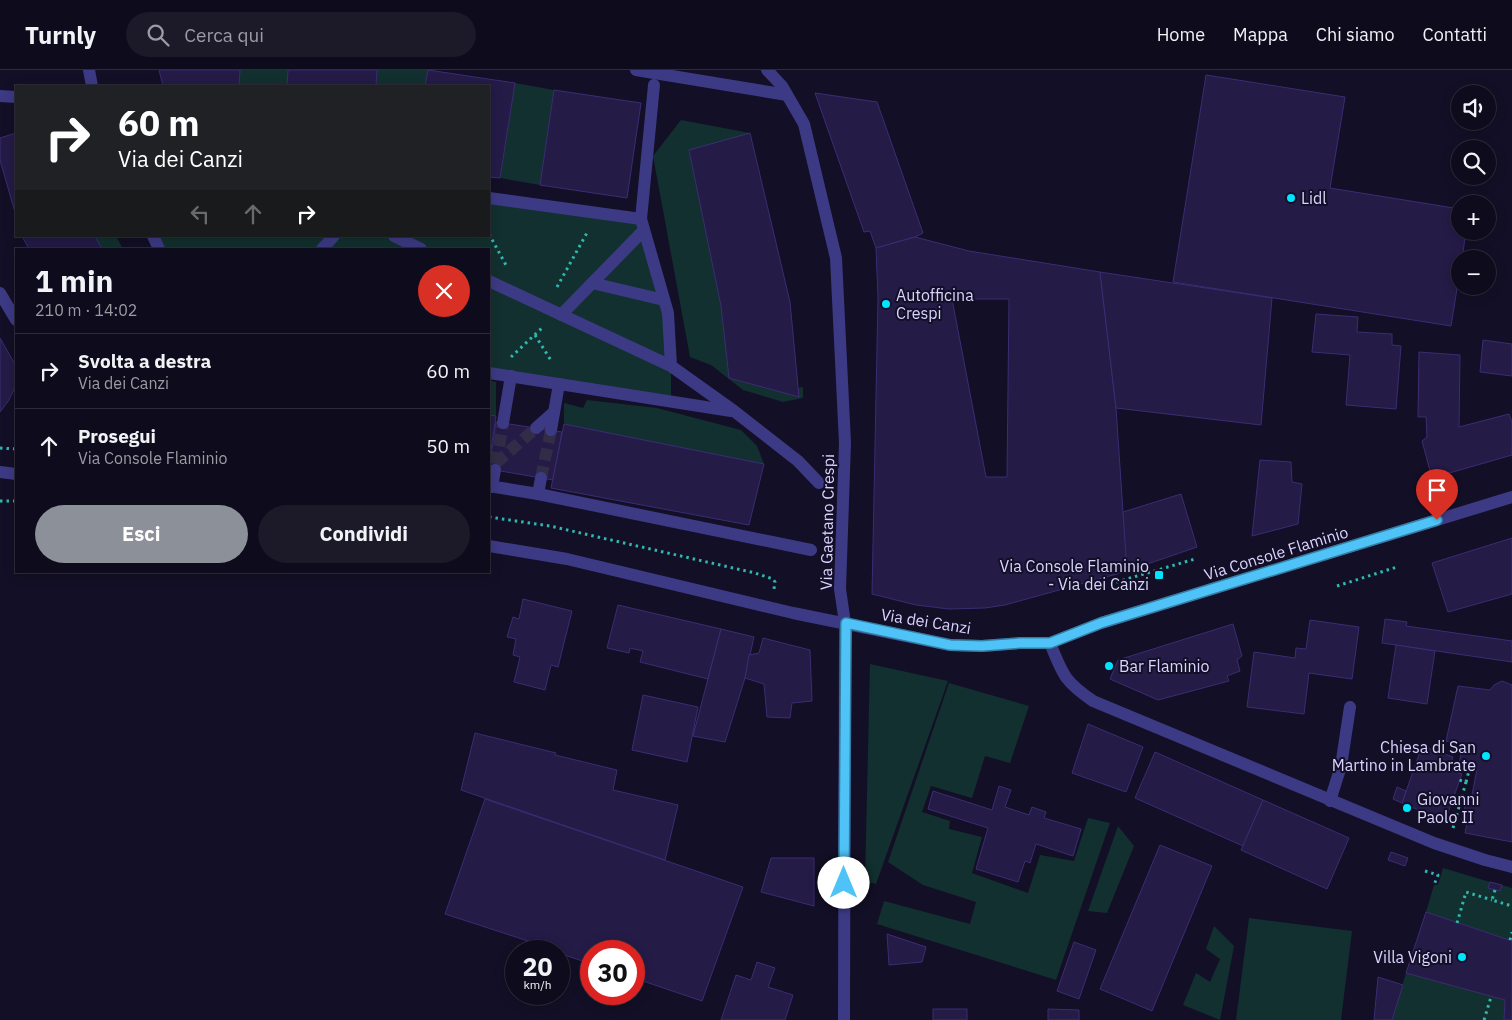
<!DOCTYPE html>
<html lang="it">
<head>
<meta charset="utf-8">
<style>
	body { margin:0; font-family:"IBM Plex Sans",sans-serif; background:#1c1929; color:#f1f3f6; height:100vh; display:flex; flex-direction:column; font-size:19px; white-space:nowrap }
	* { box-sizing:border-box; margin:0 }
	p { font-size:16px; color:#9b9ba3 }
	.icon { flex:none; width:28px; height:28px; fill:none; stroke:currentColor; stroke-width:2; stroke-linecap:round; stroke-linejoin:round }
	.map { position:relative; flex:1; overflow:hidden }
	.drawer { position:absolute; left:15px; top:178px; width:475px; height:325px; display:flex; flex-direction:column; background:#0e0b1c; border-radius:0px; box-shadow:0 2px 12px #0003,0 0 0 1px #2e2b3b }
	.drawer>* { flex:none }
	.banner { position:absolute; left:15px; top:15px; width:475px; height:152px; border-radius:0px; box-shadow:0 2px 12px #0003,0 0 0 1px #2e2b3b; background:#202124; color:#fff; overflow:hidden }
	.controls { position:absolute; left:1451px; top:15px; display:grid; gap:10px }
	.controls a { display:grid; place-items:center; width:45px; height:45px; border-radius:50%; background:#0e0b1c; box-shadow:0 2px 12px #0003,0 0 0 1px #2e2b3b; font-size:25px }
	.speed { position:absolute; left:505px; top:870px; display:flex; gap:10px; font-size:25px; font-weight:700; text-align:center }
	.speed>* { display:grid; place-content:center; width:65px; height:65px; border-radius:50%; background:#0e0b1c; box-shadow:0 2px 12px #0003,0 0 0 1px #2e2b3b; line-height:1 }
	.speed small { font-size:12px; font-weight:400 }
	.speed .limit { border:8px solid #d22; background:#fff; color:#111 }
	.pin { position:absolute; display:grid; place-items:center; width:42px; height:42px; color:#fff; margin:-51px -21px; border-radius:50% 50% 50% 0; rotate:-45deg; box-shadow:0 0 5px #0007 }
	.pin .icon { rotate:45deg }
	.me { position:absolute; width:55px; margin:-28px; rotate:0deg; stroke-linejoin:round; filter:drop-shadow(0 0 4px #0008) }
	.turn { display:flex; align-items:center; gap:18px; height:105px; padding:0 20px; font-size:22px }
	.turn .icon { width:65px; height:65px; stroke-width:2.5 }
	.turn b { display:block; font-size:35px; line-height:42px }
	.lanes { display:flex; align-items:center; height:48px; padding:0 20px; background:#0003; justify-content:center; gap:25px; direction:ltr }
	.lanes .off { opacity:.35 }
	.round { display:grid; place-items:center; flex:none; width:52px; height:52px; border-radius:26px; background:#1c1929 }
	.head { display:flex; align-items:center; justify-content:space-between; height:85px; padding:0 20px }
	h1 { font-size:30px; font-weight:700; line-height:38px }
	.button { display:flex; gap:10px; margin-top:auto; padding:10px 20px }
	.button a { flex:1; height:58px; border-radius:30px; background:#8c9099; color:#fff; font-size:20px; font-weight:700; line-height:58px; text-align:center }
	.button a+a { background:#1c1929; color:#f1f3f6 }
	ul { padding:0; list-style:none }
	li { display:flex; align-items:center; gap:15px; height:75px; padding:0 20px; border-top:1px solid #2e2b3b }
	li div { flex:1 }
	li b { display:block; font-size:19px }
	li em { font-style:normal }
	header { display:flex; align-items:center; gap:30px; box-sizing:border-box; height:70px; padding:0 25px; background:#0e0b1c; border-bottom:1px solid #2e2b3b }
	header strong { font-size:24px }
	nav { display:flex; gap:28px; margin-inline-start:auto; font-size:18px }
	.search { width:350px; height:45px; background:#1c1929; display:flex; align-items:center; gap:12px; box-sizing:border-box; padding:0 18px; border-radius:28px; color:#9b9ba3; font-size:19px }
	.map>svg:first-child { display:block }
	.green { fill:#12302f }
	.building { fill:#241b47; stroke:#3b2d73; fill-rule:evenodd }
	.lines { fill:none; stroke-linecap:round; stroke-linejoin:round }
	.minor-tunnel { stroke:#312d47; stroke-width:12; stroke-dasharray:12 6; stroke-linecap:butt }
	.path { stroke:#2fb8b0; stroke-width:3; stroke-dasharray:2.5 4; stroke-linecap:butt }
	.minor { stroke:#3d3a85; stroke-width:12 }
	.route-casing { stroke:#337fa1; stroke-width:12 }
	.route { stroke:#4fc3f7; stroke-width:9 }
	.poi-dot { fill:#00e5ff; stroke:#130f26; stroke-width:2 }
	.labels { text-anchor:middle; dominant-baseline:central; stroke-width:4; stroke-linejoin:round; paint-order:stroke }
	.poi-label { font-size:16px; fill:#d9d4ff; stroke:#130f26; text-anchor:start }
	.street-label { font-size:16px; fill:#d9d4ff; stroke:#130f26 }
</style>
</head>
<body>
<header>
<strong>Turnly</strong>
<div class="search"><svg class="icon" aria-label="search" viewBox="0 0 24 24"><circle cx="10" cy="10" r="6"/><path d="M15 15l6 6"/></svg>Cerca qui</div>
<nav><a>Home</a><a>Mappa</a><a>Chi siamo</a><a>Contatti</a></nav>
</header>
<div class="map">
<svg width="1512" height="950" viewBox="0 0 1512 950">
	<rect width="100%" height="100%" fill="#130f26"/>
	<g class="green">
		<path d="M240,0H288L287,16H239Z"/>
		<path d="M377,0H428L425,16H376Z"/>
		<path d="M515,13L554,20L540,115L500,108Z"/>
		<path d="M681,50L750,63L799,326L798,318L803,317V328L783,332L743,320L711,295L690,287L653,86Z"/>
		<path d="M489,128L641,149L668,243L671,296V332L489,303V179H159L153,166H489Z"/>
		<path d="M95,166H116L123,179H102Z"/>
		<path d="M489,310L496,312V346L489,345Z"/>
		<path d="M587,330L657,338L741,360L757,376L764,394L564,354V333L583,338Z"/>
		<path d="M870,594L948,611L876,814L865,811Z"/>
		<path d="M949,613L1029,636L1010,693L985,686L972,728L931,716L922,742L950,751L949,759L982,767L972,803L1028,823L1040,785L1074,791L1088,748L1110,753L1056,910L877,854L884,831L970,854L976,832L923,815L888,792Z"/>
		<path d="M1118,756L1134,776L1107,843L1088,841Z"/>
		<path d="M1443,798L1490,812L1488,818L1500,821L1502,815L1512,818V871L1426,842L1434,815H1438Z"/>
		<path d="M1249,848L1352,861L1341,950H1236Z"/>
		<path d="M1214,856L1234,876L1220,950L1183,935L1196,903L1210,912L1220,889L1206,879Z"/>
		<path d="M1406,903L1505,930L1504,950H1392Z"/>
	</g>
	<g class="building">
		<path d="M159,0H240L239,16H163Z"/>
		<path d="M288,0H377L376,16H287Z"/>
		<path d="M428,0L515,13L500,108L489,107V16H425Z"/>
		<path d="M1206,5L1345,27L1330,118L1460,139V161H1466L1462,189H1460V200L1451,256L1173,212Z"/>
		<path d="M554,20L641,33L627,128L540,115Z"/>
		<path d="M815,23L877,32L923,163L915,167L876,178L870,161L864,162Z"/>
		<path d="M16,63V146L0,90V68Z"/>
		<path d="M750,63L790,232L799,327L729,308L721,236L689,80Z"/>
		<path d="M22,166H95L102,179H29Z"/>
		<path d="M915,167L969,181L1100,202L1116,338L1123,442L1135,499L1005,535L985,538L949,539L916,535L872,524L878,228L876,178ZM952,229H1009L1007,407H986Z"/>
		<path d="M1100,202L1272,228L1261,355L1116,338Z"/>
		<path d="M1316,244L1358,247L1357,262L1392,264V275L1401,276L1396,339L1346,335L1350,285L1312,282Z"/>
		<path d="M0,268L16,296V315L9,330L0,342Z"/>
		<path d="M1483,270L1512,274V306L1480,302Z"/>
		<path d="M1419,282L1460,285L1459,357L1509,344L1512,352V385L1432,408L1422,371L1427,367L1426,347H1418Z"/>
		<path d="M489,345L496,346L489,394Z"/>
		<path d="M496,352L562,362L553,410L489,399Z"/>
		<path d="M564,354L764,394L749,455L551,418Z"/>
		<path d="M1260,390L1291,392L1292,412L1302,414L1298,454L1252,466Z"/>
		<path d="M1181,424L1197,477L1127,501L1123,442Z"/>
		<path d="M1512,468V524L1448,542L1432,493Z"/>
		<path d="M523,529L572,541L558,597L551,595L545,620L514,612L520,587L513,585L516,569L507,567L513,547L519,549Z"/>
		<path d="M618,535L721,559L708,609L640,592L643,581L630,578L629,583L607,578Z"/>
		<path d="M1385,549L1407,552L1406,556L1512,571V592L1382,573Z"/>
		<path d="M1310,550L1359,557L1352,609L1309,603L1304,644L1247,637L1254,582L1295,588L1296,578L1306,579Z"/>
		<path d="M1233,554L1242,586L1237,590L1240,601L1227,606L1229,611L1158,630L1110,609L1118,590Z"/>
		<path d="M721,559L754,567L745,608L725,672L693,666Z"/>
		<path d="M763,568L810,580L812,631L792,633L790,648L767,647L764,614L745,608L749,585L759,583Z"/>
		<path d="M1396,575L1435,581L1427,634L1388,628Z"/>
		<path d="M1502,611L1512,615V772L1465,763L1467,753H1461L1467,729L1471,730L1477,699L1459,695L1462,677L1446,671L1458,616L1490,620L1494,615Z"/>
		<path d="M643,625L698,637L687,692L632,680Z"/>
		<path d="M1088,654L1143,677L1126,722L1072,703Z"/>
		<path d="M475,663L556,683L555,685L617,700L613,720L678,735L665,790L461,720Z"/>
		<path d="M1422,676L1453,687L1449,700L1462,704L1445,751L1402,733Z"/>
		<path d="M1155,682L1263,730L1243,776L1135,728Z"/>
		<path d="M999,716L1011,720L1005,737L1029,745L1032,737L1046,742L1044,748L1081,759L1073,786L1036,774L1030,793L1025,791L1018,812L976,799L988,758L928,739L933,721L992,740Z"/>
		<path d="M1397,717L1406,721L1402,733L1393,729Z"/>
		<path d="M485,729L743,817L702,931L634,908V881H591V894L559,883V881L445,844Z"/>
		<path d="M1263,730L1349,768L1327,819L1241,780Z"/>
		<path d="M1160,775L1212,796L1152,941L1100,919Z"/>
		<path d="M1391,782L1408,788L1405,796L1388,790Z"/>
		<path d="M771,788H814V836L761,822Z"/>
		<path d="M1490,812L1502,815L1500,821L1488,818Z"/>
		<path d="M1426,842L1512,871V950H1504L1505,930L1406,903Z"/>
		<path d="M887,864L926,877L922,892L889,895Z"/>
		<path d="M1074,872L1096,880L1079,929L1057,921Z"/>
		<path d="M757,892L775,898L768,917L793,925L785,950H721L736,905L751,910Z"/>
		<path d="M1378,907L1403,915L1392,950H1374Z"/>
		<rect x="933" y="939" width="34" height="11"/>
		<path d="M1048,939L1079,940V950H1048Z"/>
	</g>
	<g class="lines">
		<g class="minor-tunnel">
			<path d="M496,393L536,358"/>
			<path d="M496,394L503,353"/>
			<path d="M541,408L551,360"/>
		</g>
		<g class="path">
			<path d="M489,164L507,197"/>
			<path d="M557,217L588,161"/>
			<path d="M535,265L552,292"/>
			<path d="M511,287L543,257"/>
			<path d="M0,378L16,379"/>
			<path d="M0,431H16"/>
			<path d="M489,447L550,456L755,503L773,509L775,512L774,519"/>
			<path d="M1110,514L1195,489"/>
			<path d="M1337,516L1397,497"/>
			<path d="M1466,712L1470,697"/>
			<path d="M1453,758L1466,712L1459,710"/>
			<path d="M1425,801L1438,805L1434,815"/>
			<path d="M1495,820L1492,830L1512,836"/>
			<path d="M1457,853L1466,822L1492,830"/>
			<path d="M1510,870L1512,862"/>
			<path d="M1484,950L1491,927"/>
		</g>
		<g class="minor">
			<path d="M89,0L92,16"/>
			<path d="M636,0L787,25"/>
			<path d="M767,0L782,16L804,54L836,188L845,373L840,519L845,553L844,950"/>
			<path d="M0,26L16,27"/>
			<path d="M489,128L641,149L668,243L671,296"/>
			<path d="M641,149L654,15"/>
			<path d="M153,166L159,179"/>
			<path d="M394,166L421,179"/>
			<path d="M322,179L334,166"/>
			<path d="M489,211L671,296L734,341L798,391L819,413"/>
			<path d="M592,213L664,230"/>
			<path d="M0,223L16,250"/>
			<path d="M561,245L644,160"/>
			<path d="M489,303L731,341"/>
			<path d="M503,353L511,306"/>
			<path d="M536,358L554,342"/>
			<path d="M551,360L559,314"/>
			<path d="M0,402L16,404"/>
			<path d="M489,416L538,424L811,480"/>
			<path d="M492,417L495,400"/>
			<path d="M538,424L541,408"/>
			<path d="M489,476L567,489L793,543L950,575L982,576L1020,573H1050L1101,553L1512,427"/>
			<path d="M1050,573C1063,605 1064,611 1093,631L1434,773L1485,790L1512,797"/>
			<path d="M1330,731L1341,696L1350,637"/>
		</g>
	</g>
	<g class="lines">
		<defs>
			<path id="route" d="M844,813L846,553L950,575L982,576L1020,573H1050L1101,553L1437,450"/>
		</defs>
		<use href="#route" class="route-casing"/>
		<use href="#route" class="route"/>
	</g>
	<g class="poi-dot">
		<circle cx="1291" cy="128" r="5"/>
		<circle cx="886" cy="234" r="5"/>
		<rect x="1154" y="500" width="10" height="10" rx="2.5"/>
		<circle cx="1109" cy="596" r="5"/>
		<circle cx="1486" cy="686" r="5"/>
		<circle cx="1407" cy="738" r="5"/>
		<circle cx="1462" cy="887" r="5"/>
	</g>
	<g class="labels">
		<g class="poi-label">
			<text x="1301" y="128">Lidl</text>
			<text x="896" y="225">Autofficina<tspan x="896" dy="18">Crespi</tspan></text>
			<text x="1149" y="496" text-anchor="end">Via Console Flaminio<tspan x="1149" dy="18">- Via dei Canzi</tspan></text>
			<text x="1119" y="596">Bar Flaminio</text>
			<text x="1476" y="677" text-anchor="end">Chiesa di San<tspan x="1476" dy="18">Martino in Lambrate</tspan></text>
			<text x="1417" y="729">Giovanni<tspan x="1417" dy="18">Paolo II</tspan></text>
			<text x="1452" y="887" text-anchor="end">Villa Vigoni</text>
		</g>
		<g class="street-label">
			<text transform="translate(827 452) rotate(-89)">Via Gaetano Crespi</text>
			<text transform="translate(1276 483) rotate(-17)">Via Console Flaminio</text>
			<text transform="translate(926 551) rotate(9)">Via dei Canzi</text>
		</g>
	</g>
</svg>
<div class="controls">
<a><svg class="icon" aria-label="sound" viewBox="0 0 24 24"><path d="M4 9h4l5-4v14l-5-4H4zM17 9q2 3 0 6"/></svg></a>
<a><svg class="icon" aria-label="search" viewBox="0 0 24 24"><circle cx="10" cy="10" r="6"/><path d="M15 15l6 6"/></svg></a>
<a>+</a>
<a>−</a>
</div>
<div class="speed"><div>20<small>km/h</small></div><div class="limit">30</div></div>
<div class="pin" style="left:1437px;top:450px;background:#d93025"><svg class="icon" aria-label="arrive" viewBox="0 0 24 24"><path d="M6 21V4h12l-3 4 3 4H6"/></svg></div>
<svg class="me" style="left:844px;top:813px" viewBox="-20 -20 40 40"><circle r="19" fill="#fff"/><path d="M0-13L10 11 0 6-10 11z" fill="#4fc3f7"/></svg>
<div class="banner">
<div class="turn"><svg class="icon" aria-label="right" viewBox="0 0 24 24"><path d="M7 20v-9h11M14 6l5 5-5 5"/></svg><div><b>60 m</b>Via dei Canzi</div></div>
<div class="lanes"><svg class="icon off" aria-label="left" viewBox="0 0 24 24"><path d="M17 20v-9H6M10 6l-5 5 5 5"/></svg><svg class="icon off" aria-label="ahead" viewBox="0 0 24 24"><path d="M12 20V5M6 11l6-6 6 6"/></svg><svg class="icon" aria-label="right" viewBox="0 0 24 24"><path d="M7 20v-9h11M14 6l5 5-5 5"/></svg></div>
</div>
<section class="drawer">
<div class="head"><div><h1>1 min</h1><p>210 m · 14:02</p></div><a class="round" style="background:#d93025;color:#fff"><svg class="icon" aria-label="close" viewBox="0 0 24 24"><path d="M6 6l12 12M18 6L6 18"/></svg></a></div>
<ul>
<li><svg class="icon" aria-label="right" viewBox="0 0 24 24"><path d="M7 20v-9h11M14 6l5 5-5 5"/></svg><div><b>Svolta a destra</b><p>Via dei Canzi</p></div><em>60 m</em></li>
<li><svg class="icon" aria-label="ahead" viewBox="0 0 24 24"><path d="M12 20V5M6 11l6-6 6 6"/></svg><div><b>Prosegui</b><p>Via Console Flaminio</p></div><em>50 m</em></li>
</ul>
<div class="button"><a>Esci</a><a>Condividi</a></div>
</section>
</div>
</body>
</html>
